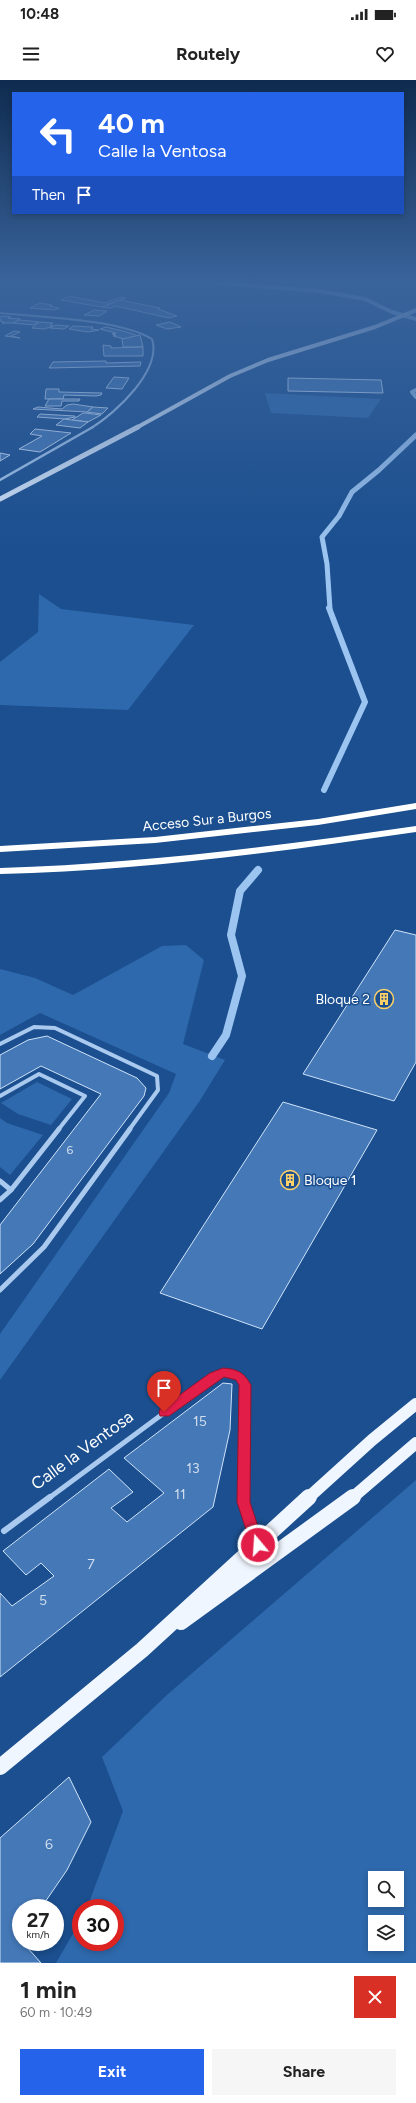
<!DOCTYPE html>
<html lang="en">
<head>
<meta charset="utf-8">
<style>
	body { margin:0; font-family:Figtree,sans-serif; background:#f6f6f6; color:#222; height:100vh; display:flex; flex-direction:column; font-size:15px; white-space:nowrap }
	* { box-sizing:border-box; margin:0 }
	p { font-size:13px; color:#767676 }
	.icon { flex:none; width:22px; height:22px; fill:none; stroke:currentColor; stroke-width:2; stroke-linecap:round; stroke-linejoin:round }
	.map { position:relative; height:1883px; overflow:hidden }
	.details { display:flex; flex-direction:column; background:#fff; flex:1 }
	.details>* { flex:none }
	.banner { position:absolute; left:12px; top:12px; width:392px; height:122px; border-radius:0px; box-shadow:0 2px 6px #0003; background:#2563eb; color:#fff; overflow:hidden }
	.controls { position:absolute; left:368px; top:1791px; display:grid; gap:8px }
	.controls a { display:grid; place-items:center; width:36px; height:36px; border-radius:0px; background:#fff; box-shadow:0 2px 6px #0003; font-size:20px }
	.speed { position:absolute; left:12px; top:1819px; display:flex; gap:8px; font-size:20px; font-weight:700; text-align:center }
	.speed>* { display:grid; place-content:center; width:52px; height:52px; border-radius:50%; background:#fff; box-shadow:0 2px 6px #0003; line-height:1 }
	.speed small { font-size:10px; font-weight:400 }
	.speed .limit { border:6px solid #d22; background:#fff; color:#111 }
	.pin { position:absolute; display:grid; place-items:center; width:34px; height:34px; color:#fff; margin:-41px -17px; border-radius:50% 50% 50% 0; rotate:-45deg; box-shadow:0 0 4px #0007 }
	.pin .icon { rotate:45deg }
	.me { position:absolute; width:44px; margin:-22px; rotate:342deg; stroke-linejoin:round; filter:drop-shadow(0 0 3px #0008) }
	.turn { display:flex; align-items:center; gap:14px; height:84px; padding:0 20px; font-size:18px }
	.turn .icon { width:52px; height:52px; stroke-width:2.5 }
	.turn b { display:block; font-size:28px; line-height:34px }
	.then { display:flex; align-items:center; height:38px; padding:0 20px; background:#0003; gap:8px; font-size:15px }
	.round { display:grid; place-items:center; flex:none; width:42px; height:42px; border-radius:0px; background:#f6f6f6 }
	.head { display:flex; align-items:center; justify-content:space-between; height:68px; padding:0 20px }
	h1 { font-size:24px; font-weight:700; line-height:30px }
	.primary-button { display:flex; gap:8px; margin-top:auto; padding:8px 20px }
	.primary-button a { flex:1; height:46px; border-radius:0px; background:#2563eb; color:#fff; font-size:16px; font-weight:700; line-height:46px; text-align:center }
	.primary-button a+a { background:#f6f6f6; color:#222 }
	.status { display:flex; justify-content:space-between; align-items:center; height:28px; padding:0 20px; background:#fff; direction:ltr }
	.status svg { height:11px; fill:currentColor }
	header { display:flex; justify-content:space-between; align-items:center; height:52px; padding:0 20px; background:#fff; font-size:18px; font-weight:700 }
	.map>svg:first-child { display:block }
	.green { fill:#2e69ad; fill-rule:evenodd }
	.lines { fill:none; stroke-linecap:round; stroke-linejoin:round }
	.stream-far3 { stroke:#9cc4f0; stroke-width:4 }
	.stream-far2 { stroke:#9cc4f0; stroke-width:5 }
	.stream-far1 { stroke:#9cc4f0; stroke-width:6 }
	.stream { stroke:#9cc4f0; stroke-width:8 }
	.building { fill:#4478b7; stroke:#cfe3fa }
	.minor-far4 { stroke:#a9c9ee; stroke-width:2 }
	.minor-far3 { stroke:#a9c9ee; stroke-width:2.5 }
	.minor-far2 { stroke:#a9c9ee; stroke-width:4 }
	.minor-far1 { stroke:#a9c9ee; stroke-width:5 }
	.minor { stroke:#a9c9ee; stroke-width:6 }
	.secondary-far1 { stroke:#d6e6fa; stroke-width:4 }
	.secondary { stroke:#d6e6fa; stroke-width:5 }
	.primary-far1 { stroke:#f0f6ff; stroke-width:12 }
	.primary { stroke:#f0f6ff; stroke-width:16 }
	.motorway { fill:#fff; fill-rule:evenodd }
	.route { fill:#e11d48; stroke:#92132f }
	.labels { text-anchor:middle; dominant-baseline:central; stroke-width:3; stroke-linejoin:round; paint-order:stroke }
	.number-label { font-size:12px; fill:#d0dded }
	.street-label { font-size:14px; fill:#fff; stroke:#1b4f8f }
	.poi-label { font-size:14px; fill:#fff; stroke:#1b4f8f; text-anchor:end }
	.near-number-label { font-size:14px; fill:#d0dded }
	.near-street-label { font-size:17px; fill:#fff; stroke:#1b4f8f }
</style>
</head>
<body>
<div class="status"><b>10:48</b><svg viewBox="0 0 49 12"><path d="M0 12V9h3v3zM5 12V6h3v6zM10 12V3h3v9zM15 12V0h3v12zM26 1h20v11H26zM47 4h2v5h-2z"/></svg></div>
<header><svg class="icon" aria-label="menu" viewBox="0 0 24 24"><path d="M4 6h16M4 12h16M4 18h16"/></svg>Routely<svg class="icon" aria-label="heart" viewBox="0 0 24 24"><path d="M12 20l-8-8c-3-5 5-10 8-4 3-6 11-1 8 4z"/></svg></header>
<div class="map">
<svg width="416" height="1883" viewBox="0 0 416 1883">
	<rect width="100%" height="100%" fill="#1b4f8f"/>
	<g class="green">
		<path d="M265,313L381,319L368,338L271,333Z"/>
		<path d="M39,514L61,529L194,545L128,630L0,625V582L38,552Z"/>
		<path d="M186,865L204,880L183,964L225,980L199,1022L0,1300V1254L169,1013L176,994L40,933L0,955V889L35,898L73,915L162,866Z"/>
		<path d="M37,1002L72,1019L51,1045L18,1034L1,1023Z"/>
		<path d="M0,1038L7,1043L43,1055L10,1095L0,1087Z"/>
		<path d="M416,1400V1883H56L81,1840V1862H115V1828H87L123,1731L102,1677L168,1614ZM375,1798H397V1820H375ZM375,1842H397V1864H375Z"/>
	</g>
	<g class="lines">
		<g class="stream-far3">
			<path d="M220,203L319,211L365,219L392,232L416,239"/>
			<path d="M416,310L412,312L416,317"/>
		</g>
		<path class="stream-far2" d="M330,529L327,484L322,457L339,436L352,412L379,390L416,355"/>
		<path class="stream-far1" d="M324,710L365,622L329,528"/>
		<path class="stream" d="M212,976L226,955L242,896L231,855L240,811L258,790"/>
	</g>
	<g class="building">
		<path d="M69,216L105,223L121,217L126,218L101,227L61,220Z"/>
		<path d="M120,220L160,228L158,229L177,236L169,238L115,226L111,228L102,227Z"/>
		<path d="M40,223L52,225L49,226L59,228L55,230L30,228Z"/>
		<path d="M94,230L107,231L99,236L84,235Z"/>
		<path d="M2,236L11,237L8,238L20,239L14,243H2L4,242L0,241V237Z"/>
		<path d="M19,240L31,241L39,242L33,245L13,243Z"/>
		<path d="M39,242L53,243L50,245L54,246L44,249L32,248Z"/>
		<path d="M170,242L181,247L167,249L156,245Z"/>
		<path d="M55,245L69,246L64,249L50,248Z"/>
		<path d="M73,246L93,247L91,249L99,250L88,252L69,249Z"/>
		<path d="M106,247L123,251L139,256L124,259L113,256L116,255L112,254L116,253L100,249Z"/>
		<path d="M14,251L20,252L11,256L20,258L5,256Z"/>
		<path d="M140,255L143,267H123L122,259Z"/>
		<path d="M103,265L111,266V268L143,267V276H104Z"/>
		<path d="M106,281V283L141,282L140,286L49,288L53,282Z"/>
		<path d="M114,297L129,298L122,309L106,308Z"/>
		<path d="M288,298L381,300L383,313L288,311Z"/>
		<path d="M46,309H59V312L102,313L101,315L96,316L64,315L63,319H45Z"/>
		<path d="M49,319H80L79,321H62L61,326H45Z"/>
		<path d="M73,324L93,327L87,332L33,329L38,327L62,329L67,325Z"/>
		<path d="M93,327L108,328L102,334L87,332Z"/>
		<path d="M83,333H85L101,335L88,342L72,340Z"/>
		<path d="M40,334L75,336V337L65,339L37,337Z"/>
		<path d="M64,339L88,342L80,348L56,345Z"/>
		<path d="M35,349L71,353L40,372L19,369L42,356L30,354Z"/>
		<path d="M0,373L10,375L0,381Z"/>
		<path d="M395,850L416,855V982L394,1021L303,994Z"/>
		<path d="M47,956L137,998L146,1008L144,1016L33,1164L0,1194V1145L101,1014L41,986L0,1009V975L28,960Z"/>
		<path d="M283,1022L377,1050L262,1249L160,1213Z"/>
		<path d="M223,1303L232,1304L230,1350L213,1427L0,1597V1513L12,1526L54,1496L41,1483L26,1495L3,1471L109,1389L133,1412L111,1428L127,1442L164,1413L124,1378Z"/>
		<path d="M69,1697L91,1742L67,1790L41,1828H21V1856L19,1858L41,1883H0V1758Z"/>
	</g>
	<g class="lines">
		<path class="minor-far4" d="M0,233C40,237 119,239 152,259C162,290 116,333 91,348"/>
		<path class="minor-far3" d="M0,400L93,347"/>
		<g class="minor-far2">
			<path d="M0,964L34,947L55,948L157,996L158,1010L129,1050"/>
			<path d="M0,1016L39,994L85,1016L58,1050"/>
		</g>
		<g class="minor-far1">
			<path d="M0,1101L11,1110"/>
			<path d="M0,1120L11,1110L59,1049"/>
			<path d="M0,1210L44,1167L130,1049"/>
			<path d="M49,1418L214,1296C227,1291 237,1293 245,1305L243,1418"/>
		</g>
		<g class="minor">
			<path d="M243,1417L256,1461"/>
			<path d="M4,1451L50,1417"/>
		</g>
		<path class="secondary-far1" d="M136,348L230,296L268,280L375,247L416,230"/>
		<path class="secondary" d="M0,419L138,347"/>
		<g class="primary-far1">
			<path d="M308,1418L372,1360L416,1324"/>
			<path d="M352,1418L416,1363"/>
		</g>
		<g class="primary">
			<path d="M181,1542L353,1417"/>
			<path d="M0,1687L142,1570L309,1417"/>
		</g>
		<g class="motorway">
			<path d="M416,723V729L318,745L155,763L0,772V766L155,757L318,739Z"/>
			<path d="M416,746V752C278,772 140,791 0,794V788C140,784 278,766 416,746Z"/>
		</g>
	</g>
	<linearGradient id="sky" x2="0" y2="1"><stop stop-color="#0f2b4f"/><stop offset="0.43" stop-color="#39639b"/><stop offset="1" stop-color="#39639b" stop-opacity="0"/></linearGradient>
	<rect width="416" height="467" fill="url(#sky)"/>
	<path class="route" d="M223,1288C237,1289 244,1292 251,1305L250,1422L264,1465L262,1469L258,1470L253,1469L251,1465L237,1422L239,1305L236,1300L224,1297L169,1336H160L159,1332L160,1329L210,1293Z"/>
	<defs>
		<symbol id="building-ring" viewBox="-11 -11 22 22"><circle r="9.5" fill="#1b4f8f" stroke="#ffd166" stroke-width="1.5"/><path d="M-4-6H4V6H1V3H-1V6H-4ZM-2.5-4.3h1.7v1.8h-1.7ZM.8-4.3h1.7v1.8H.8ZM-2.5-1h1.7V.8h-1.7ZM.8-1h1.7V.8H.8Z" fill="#ffd166"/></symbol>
	</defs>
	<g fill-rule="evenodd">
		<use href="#building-ring" x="373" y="908" width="22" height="22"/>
		<use href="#building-ring" x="279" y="1089" width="22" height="22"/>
	</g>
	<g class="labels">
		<g class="number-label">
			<text x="70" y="1070">6</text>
		</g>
		<g class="street-label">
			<text transform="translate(207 740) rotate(-6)">Acceso Sur a Burgos</text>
		</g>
		<g class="poi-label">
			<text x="370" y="919">Bloque 2</text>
			<text x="304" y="1100" text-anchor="start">Bloque 1</text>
		</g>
		<g class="near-number-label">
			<text x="200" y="1341">15</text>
			<text x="193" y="1388">13</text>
			<text x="180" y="1414">11</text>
			<text x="91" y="1484">7</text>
			<text x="43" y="1520">5</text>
			<text x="49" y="1764">6</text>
		</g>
		<g class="near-street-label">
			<text transform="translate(82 1370) rotate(-36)">Calle la Ventosa</text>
		</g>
	</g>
</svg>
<div class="controls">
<a><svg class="icon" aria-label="search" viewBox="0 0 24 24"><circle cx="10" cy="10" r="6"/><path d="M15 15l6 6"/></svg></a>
<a><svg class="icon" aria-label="layers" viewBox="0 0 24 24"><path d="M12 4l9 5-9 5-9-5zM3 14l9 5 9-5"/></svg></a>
</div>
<div class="speed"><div>27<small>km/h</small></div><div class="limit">30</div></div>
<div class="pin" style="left:164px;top:1332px;background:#d93025"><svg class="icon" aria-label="arrive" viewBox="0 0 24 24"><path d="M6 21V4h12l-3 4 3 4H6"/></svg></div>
<svg class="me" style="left:258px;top:1465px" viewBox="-20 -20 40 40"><circle r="17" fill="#e11d48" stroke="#fff" stroke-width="3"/><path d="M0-11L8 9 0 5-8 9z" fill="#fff"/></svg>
<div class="banner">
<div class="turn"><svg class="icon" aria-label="left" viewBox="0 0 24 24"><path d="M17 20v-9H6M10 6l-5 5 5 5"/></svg><div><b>40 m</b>Calle la Ventosa</div></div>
<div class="then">Then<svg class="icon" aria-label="arrive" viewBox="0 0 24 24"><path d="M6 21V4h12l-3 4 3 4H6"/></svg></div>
</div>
</div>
<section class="details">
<div class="head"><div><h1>1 min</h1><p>60 m · 10:49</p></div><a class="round" style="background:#d93025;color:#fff"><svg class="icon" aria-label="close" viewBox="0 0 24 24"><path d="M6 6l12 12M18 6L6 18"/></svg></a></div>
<div class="primary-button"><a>Exit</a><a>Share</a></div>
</section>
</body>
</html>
